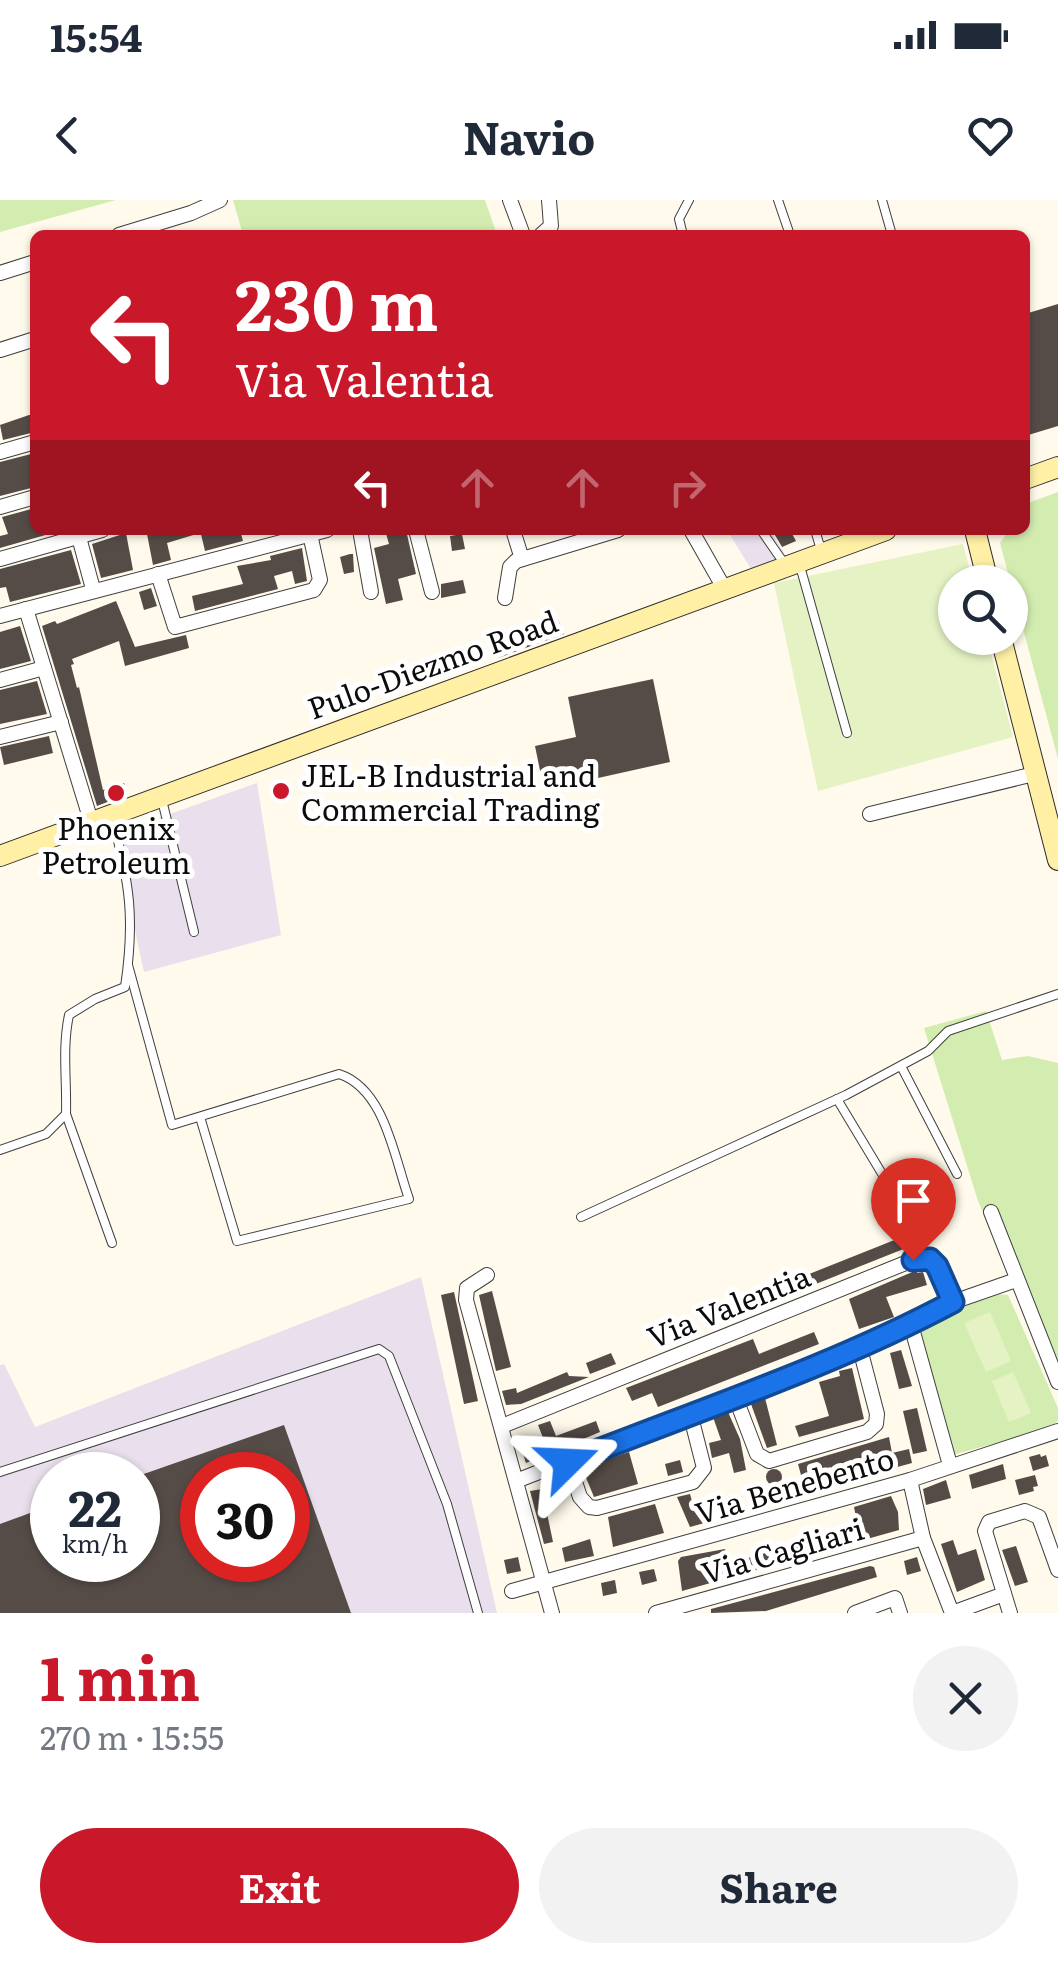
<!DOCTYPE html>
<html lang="en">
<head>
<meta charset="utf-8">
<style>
	body { margin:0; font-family:Literata,serif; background:#f2f2f3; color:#1f2937; height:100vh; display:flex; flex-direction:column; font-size:38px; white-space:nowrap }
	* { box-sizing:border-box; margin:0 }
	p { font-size:32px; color:#747a83 }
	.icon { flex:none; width:55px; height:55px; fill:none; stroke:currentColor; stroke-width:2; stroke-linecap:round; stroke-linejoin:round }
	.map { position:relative; height:1413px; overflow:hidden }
	.sheet { display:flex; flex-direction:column; background:#fff; flex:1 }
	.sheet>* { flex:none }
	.banner { position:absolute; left:30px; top:30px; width:1000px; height:305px; border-radius:15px; box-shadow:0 2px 8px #0004; background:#c8182a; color:#fff; overflow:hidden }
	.controls { position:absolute; left:938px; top:365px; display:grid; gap:20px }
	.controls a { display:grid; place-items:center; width:90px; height:90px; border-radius:50%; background:#fff; box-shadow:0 2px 8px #0004; font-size:50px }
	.speed { position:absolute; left:30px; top:1252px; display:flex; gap:20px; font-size:50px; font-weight:700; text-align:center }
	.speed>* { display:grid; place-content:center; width:130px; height:130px; border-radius:50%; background:#fff; box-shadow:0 2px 8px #0004; line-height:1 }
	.speed small { font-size:25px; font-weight:400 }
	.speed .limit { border:15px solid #d22; background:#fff; color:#111 }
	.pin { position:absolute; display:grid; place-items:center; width:85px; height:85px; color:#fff; margin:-102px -42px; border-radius:50% 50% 50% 0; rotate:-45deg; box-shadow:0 0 10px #0007 }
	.pin .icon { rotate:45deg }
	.me { position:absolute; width:110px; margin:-55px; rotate:69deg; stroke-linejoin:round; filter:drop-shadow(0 0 8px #0008) }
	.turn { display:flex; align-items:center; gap:35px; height:210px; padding:0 40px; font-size:45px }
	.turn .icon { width:130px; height:130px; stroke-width:2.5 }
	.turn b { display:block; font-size:70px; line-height:85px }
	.lanes { display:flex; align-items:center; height:95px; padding:0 40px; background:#0003; justify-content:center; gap:50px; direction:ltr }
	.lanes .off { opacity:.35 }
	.round { display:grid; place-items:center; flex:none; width:105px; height:105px; border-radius:52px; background:#f2f2f3 }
	.summary { display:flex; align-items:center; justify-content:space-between; height:170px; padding:0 40px }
	h1 { font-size:60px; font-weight:700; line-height:75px; color:#c8182a }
	.primary-button { display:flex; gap:20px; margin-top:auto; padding:20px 40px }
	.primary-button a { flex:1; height:115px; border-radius:60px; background:#c8182a; color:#fff; font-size:40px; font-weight:700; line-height:115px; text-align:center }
	.primary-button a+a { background:#f2f2f3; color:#1f2937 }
	.status { display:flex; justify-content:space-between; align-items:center; height:70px; padding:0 50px; background:#fff; direction:ltr }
	.status svg { height:28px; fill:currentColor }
	header { display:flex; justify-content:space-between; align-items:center; height:130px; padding:0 40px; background:#fff; font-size:45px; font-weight:700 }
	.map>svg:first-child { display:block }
	.industrial { fill:#eadfec; fill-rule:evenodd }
	.green { fill:#d3edb1 }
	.pitch { fill:#e5f3c4 }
	.building { fill:#564c47; fill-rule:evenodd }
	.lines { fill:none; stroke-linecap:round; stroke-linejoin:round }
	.lane-casing { stroke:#3f3f3f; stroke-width:10 }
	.street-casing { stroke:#3f3f3f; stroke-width:16 }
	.secondary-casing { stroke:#2e2e2e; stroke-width:22 }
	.lane { stroke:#fff; stroke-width:8 }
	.street { stroke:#fff; stroke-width:14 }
	.secondary { stroke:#fff0a6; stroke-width:20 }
	.route-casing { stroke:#114b97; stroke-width:25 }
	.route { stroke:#1a73e8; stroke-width:18 }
	.poi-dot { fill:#c8182a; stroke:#fff; stroke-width:4 }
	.labels { text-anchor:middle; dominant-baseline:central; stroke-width:10; stroke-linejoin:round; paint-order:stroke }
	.street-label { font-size:30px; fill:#0c0c0c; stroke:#fff }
	.poi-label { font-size:30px; fill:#0c0c0c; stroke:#fff; text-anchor:start }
</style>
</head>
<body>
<div class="status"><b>15:54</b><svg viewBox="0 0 49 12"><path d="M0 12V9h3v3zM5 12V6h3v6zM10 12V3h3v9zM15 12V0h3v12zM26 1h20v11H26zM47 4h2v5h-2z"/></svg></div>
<header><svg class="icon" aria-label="back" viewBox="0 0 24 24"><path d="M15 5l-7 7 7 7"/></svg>Navio<svg class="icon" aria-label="heart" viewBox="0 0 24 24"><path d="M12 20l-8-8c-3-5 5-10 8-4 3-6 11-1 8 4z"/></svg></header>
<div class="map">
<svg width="1058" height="1413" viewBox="0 0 1058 1413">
	<rect width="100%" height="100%" fill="#fffaeb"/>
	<g class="industrial">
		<path d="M727,330H770L785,355L751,369Z"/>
		<path d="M257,583L281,735L144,772L114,634Z"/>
		<path d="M421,1077L497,1413H0V1165L4,1164L35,1227ZM52,1275H138V1360H52ZM202,1275H288V1360H202Z"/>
	</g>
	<g class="green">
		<path d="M0,0H116L0,32Z"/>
		<path d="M233,0H485L497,35H243Z"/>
		<path d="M1058,292V559L1000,343L1009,330H1025L1028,303Z"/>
		<path d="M986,811L1002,860L1028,856L1058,863V1184L978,1001L924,828Z"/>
		<path d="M995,1094L1008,1095L1058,1208V1221L1051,1228L956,1254L950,1249L916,1127Z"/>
	</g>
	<g class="pitch">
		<path d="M963,344L973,382H955V438H987L1013,537L818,591L774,383Z"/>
		<path d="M990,1112L1011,1161L986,1172L964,1123Z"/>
		<path d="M1013,1172L1031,1213L1009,1222L992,1181Z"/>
	</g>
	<g class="building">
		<path d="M1058,104V226L1025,236V114Z"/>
		<path d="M29,215H35V232L3,240L0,225Z"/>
		<path d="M35,253V287L0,296V262Z"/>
		<path d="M35,308V330H63L0,348V336L8,334L2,317Z"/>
		<path d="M161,330H199L200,333L167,343L171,360L153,365L147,334Z"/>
		<path d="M200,330H240L243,341L205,351Z"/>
		<path d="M385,330H406L416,374L398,379L403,400L386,404L374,348L389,344Z"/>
		<path d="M772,330H790L796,341L782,347Z"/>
		<path d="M126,333L133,370L101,378L92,344Z"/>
		<path d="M462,334L465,349L452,351L450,336Z"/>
		<path d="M302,348L307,381L295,384L292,371L274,376L278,389L195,411L192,396L243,384L237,366L271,360L270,356Z"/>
		<path d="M71,350L81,384L10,402L6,387L0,388V369Z"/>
		<path d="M350,354H353L354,372L344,374L340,357Z"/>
		<path d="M463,380L466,393L441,398V384Z"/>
		<path d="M151,388L157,406L144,410L139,392Z"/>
		<path d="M116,401L135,447L186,435L189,448L125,466L119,441L72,459L74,464L71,465L77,488L79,487L103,590L124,583L128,594L97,606L42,426L55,421L57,424Z"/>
		<path d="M558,419L564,434L498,458L493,443Z"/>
		<path d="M20,426L31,461L0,469V432Z"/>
		<path d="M653,479L670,562L544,590L535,546L576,537L568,497Z"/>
		<path d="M37,481L47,514L0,524V490Z"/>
		<path d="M49,536L53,553L4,565L0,547Z"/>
		<path d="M902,1037L906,1048L758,1107L754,1096Z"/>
		<path d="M917,1070V1073L923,1072L927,1085L886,1097L894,1117L859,1129L849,1099Z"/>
		<path d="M492,1091L511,1167L496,1171L479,1095Z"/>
		<path d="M454,1092L478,1201L464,1204L441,1095Z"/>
		<path d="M814,1132L819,1144L658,1207L652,1193L632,1201L626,1188L753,1139L759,1154Z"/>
		<path d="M901,1150L912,1186L899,1189L890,1153Z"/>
		<path d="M611,1153L616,1164L590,1174L586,1163Z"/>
		<path d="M852,1168L864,1219L799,1237L795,1226L829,1216L819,1182L840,1176L839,1171Z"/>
		<path d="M567,1172L569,1176L589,1177L521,1204L506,1205L502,1191L516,1188L517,1193Z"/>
		<path d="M765,1198L777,1245L767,1248L751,1204Z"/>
		<path d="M917,1208L927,1251L913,1254L903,1211Z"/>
		<path d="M728,1212L740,1239L746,1270L734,1273L729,1253L712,1258L709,1243L721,1240L713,1217Z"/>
		<path d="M550,1221L556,1236L596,1221L600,1232L526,1263L522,1251L545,1243L538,1225Z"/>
		<path d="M284,1225L351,1413H0V1324L52,1305V1360H138V1276ZM202,1275H288V1360H202Z"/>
		<path d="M889,1237L892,1253L909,1249L912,1263L835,1284L831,1267L801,1275L798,1264Z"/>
		<path d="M629,1252L638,1284L594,1297L582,1268Z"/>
		<path d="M1040,1254L1041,1257L1046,1255L1049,1266L1033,1271L1029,1257Z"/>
		<path d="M680,1260L683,1272L668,1276L665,1264Z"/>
		<path d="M1003,1264L1006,1279L972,1289L969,1275Z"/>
		<circle cx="774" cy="1277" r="8"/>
		<path d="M1035,1275L1038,1286L1033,1287L1034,1291L1019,1295L1015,1280Z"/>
		<path d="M946,1280L951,1298L926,1305L923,1289Z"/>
		<path d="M542,1289L553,1342L544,1344L530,1291Z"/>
		<path d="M690,1294L695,1312L704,1309L708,1322L690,1327L677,1297Z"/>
		<path d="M891,1296L898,1312L899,1330L682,1391L678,1361L681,1357L725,1349L730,1365L749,1361L748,1358L858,1327L854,1307Z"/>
		<path d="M655,1304L664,1333L613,1347L608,1317Z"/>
		<path d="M590,1339L594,1356L565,1362L562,1348Z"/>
		<path d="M953,1340L958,1355L976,1349L985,1380L957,1392L941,1344Z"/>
		<path d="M1016,1346L1028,1382L1015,1386L1002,1350Z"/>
		<path d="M518,1357L521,1371L507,1374L504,1360Z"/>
		<path d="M917,1357L921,1371L907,1375L904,1361Z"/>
		<path d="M870,1366L874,1367L877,1377L766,1411L711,1413V1409Z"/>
		<path d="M654,1369L657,1381L642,1385L639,1372Z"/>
		<path d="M615,1380L617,1393L603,1396L601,1383Z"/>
	</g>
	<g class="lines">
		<defs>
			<g id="lane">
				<path d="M778,0L790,35"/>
				<path d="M882,0L892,35"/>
				<path d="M683,35L679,19L689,0"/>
				<path d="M761,330L786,366"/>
				<path d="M815,330L822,353"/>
				<path d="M800,366L847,533"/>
				<path d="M162,600L194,732"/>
				<path d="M128,765L172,925L339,874C385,889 394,957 409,999L237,1041L200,917"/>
				<path d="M901,866L957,974"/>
				<path d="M837,899L893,992"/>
				<path d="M66,914L112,1043"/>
				<path d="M0,950L46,934L66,914C67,880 62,848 69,815L95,799L125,787C135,720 130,683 112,618"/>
				<path d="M581,1017L846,895L928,851L948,831L1058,794"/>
				<path d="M0,1272L379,1149L389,1156L447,1304L478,1413"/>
			</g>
			<g id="street">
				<path d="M510,0L523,35"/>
				<path d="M119,35L191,13L220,0"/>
				<path d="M541,35L551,26L549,0"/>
				<path d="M0,73L35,62"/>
				<path d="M0,150L35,139"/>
				<path d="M0,252L35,242"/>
				<path d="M0,307L35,297"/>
				<path d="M77,330L93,389"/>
				<path d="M360,330L371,392"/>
				<path d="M416,330L432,392"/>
				<path d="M513,330L522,359"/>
				<path d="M691,330L724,388"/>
				<path d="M0,359L102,330"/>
				<path d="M158,374L175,427L314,390L320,380L310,334"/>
				<path d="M505,398L510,367L516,361L618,330"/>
				<path d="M26,409L91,621"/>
				<path d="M0,416L327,330"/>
				<path d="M0,480L44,468"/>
				<path d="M0,537L61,522"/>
				<path d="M870,614L1034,574"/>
				<path d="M991,1012L1058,1182"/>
				<path d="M487,1075L467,1088L466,1100L552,1413"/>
				<path d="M911,1125L950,1265"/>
				<path d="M736,1199L757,1254L769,1261L867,1232L876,1224L877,1214L859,1145"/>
				<path d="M502,1226L913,1060L930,1059L937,1066L953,1102"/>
				<path d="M568,1261L580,1297L589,1307L597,1308L693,1282L704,1268L690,1213"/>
				<path d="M910,1280L923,1338L952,1413L1004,1394"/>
				<path d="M516,1281L690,1213L736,1199L911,1125L953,1102L1016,1080"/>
				<path d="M512,1391L910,1280L1058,1231"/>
				<path d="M656,1413L923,1338"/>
				<path d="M855,1413L895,1398L900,1413"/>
				<path d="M1010,1413L985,1331L989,1322L1025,1311L1039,1317L1058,1370"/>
			</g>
			<g id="secondary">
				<path d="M1025,279L1058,267"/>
				<path d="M975,330L988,382"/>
				<path d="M1001,438L1058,660"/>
				<path d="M0,656L886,330"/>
			</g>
		</defs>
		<use href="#lane" class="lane-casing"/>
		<use href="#street" class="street-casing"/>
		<use href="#secondary" class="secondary-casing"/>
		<use href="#lane" class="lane"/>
		<use href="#street" class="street"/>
		<use href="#secondary" class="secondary"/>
	</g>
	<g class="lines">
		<defs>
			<path id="route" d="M568,1262C696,1211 831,1167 953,1102L937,1066L930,1059L913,1060"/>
		</defs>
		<use href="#route" class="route-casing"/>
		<use href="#route" class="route"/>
	</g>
	<g class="poi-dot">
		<circle cx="281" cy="591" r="10"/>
		<circle cx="116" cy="593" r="10"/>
	</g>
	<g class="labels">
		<g class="street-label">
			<text transform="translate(432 463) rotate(-20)">Pulo-Diezmo Road</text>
			<text transform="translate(728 1105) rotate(-22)">Via Valentia</text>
			<text transform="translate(794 1284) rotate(-16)">Via Benebento</text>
			<text transform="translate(782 1349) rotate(-16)">Via Cagliari</text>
		</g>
		<g class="poi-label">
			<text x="301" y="574">JEL-B Industrial and<tspan x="301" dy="34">Commercial Trading</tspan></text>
			<text x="116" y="627" text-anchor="middle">Phoenix<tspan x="116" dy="34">Petroleum</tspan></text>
		</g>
	</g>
</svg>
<div class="controls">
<a><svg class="icon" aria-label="search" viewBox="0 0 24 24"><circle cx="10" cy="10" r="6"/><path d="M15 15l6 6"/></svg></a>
</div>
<div class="speed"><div>22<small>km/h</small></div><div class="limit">30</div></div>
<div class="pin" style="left:913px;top:1060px;background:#d93025"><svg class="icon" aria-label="arrive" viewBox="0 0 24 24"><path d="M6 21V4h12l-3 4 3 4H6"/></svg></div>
<svg class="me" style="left:568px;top:1262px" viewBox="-20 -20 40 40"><path d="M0-17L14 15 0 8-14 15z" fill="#1a73e8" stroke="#fff" stroke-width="4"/></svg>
<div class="banner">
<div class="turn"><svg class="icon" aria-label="left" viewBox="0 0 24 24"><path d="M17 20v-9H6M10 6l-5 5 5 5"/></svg><div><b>230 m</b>Via Valentia</div></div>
<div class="lanes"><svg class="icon" aria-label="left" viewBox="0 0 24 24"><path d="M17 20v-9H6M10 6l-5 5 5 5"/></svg><svg class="icon off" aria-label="ahead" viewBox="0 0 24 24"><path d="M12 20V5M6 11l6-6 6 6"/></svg><svg class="icon off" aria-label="ahead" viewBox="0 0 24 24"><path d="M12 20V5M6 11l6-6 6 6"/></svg><svg class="icon off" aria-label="right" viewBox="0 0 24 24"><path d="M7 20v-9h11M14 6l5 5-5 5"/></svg></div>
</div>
</div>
<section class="sheet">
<div class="summary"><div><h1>1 min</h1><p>270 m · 15:55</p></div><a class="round"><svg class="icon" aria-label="close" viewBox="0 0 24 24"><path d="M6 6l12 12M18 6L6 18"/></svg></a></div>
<div class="primary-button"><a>Exit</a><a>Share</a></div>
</section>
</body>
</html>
